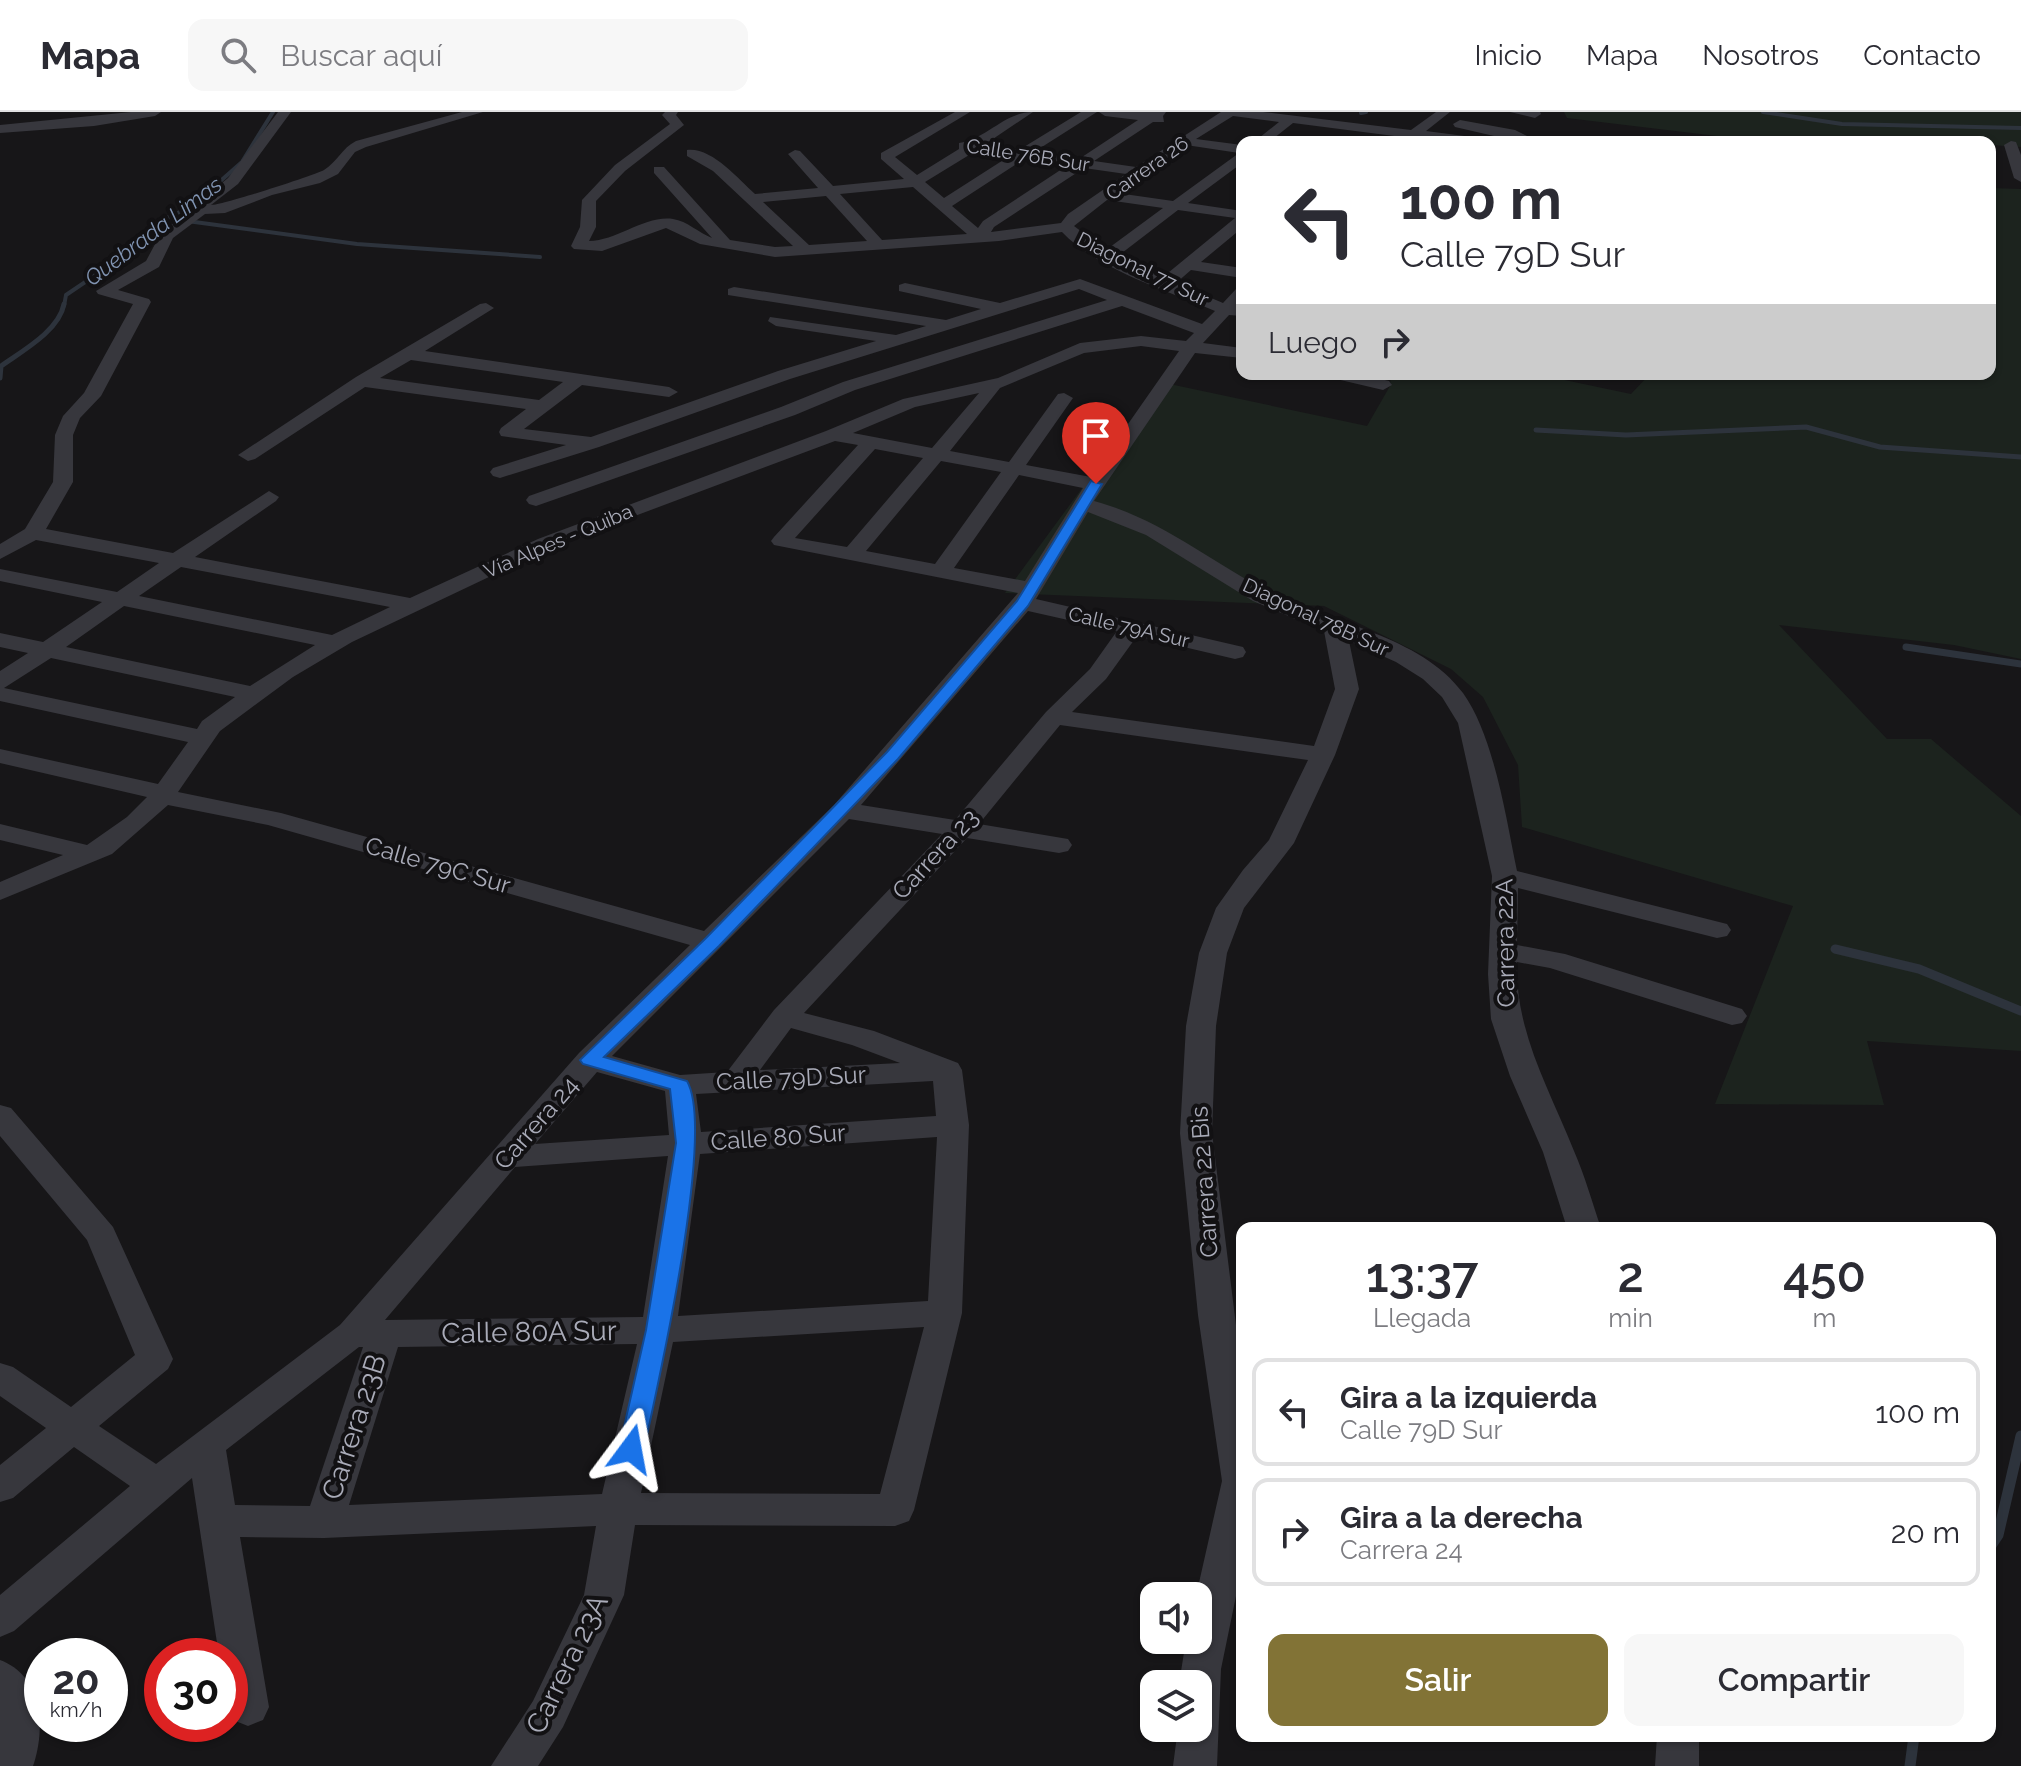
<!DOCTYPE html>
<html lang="es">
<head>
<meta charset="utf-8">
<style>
	body { margin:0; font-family:Raleway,sans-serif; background:#f7f7f7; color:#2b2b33; height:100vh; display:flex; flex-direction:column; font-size:30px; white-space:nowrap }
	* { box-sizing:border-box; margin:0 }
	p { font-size:26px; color:#7c7c81 }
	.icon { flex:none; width:44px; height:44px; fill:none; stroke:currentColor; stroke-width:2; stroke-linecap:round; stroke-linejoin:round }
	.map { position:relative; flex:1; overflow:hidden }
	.sheet { position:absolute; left:1236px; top:1110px; width:760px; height:520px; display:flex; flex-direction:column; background:#fff; border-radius:16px; box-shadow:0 2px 6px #0004 }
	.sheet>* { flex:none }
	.banner { position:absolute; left:1236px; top:24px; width:760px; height:244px; border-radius:16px; box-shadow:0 2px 6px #0004; background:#fff; color:#2b2b33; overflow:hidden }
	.controls { position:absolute; left:1140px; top:1470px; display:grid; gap:16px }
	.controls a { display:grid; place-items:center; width:72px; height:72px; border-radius:16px; background:#fff; box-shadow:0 2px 6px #0004; font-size:40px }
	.speed { position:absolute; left:24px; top:1526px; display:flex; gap:16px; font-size:40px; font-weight:700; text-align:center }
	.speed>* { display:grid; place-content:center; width:104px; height:104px; border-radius:50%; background:#fff; box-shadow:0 2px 6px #0004; line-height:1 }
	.speed small { font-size:20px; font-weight:400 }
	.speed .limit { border:12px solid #d22; background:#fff; color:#111 }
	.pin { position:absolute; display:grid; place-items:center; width:68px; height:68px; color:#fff; margin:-82px -34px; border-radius:50% 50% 50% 0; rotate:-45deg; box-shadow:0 0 8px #0007 }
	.pin .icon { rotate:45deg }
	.me { position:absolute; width:88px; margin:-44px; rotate:13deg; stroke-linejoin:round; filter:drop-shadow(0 0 6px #0008) }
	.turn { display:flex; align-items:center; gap:28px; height:168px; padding:0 32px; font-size:36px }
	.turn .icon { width:104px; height:104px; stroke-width:2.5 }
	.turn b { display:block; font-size:56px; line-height:68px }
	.then { display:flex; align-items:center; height:76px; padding:0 32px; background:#0003; gap:16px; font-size:30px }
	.eta { display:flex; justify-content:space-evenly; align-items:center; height:136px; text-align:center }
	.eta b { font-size:48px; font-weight:600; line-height:56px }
	.action { display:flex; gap:16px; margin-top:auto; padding:16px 32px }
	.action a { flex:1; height:92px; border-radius:16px; background:#827336; color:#fff; font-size:32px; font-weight:600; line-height:92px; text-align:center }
	.action a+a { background:#f7f7f7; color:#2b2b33 }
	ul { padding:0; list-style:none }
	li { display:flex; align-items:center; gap:24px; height:108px; margin:0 16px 12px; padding:0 16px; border:4px solid #e1e1e2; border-radius:16px }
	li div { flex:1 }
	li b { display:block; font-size:30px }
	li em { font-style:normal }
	header { display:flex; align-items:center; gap:48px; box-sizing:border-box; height:112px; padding:0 40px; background:#fff; border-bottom:2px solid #e1e1e2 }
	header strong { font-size:38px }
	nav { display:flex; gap:44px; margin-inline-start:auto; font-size:28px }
	.search { width:560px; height:72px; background:#f7f7f7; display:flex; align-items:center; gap:20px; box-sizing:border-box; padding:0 28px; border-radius:16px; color:#7c7c81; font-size:30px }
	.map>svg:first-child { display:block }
	.green { fill:#1c231e }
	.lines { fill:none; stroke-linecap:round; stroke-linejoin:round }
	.stream-far4 { stroke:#2d333c; stroke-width:4 }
	.stream-far3 { stroke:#2d333c; stroke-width:5 }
	.stream-far2 { stroke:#2d333c; stroke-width:7 }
	.stream-far1 { stroke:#2d333c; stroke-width:9 }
	.stream { stroke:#2d333c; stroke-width:11 }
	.minor { fill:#37373d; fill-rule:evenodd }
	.route { fill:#1a73e8; stroke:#114b97; stroke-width:2 }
	.labels { text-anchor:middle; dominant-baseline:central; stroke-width:8; stroke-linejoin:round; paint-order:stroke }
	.far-street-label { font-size:20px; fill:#a9abb8; stroke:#121113 }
	.far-water-label { font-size:22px; font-style:italic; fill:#8194b2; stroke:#121113 }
	.street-label { font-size:24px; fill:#a9abb8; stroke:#121113 }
	.near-street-label { font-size:28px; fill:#a9abb8; stroke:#121113 }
</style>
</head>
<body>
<header>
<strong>Mapa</strong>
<div class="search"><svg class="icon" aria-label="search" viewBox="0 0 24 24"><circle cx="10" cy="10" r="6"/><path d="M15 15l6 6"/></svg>Buscar aquí</div>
<nav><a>Inicio</a><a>Mapa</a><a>Nosotros</a><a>Contacto</a></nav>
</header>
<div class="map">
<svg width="2021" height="1654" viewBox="0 0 2021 1654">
	<rect width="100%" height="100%" fill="#171618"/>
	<g class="green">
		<path d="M1564,0H2021V35L1990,33V30H1767L1567,6Z"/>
		<path d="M1990,76L2021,77V547L1954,533L1779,513L1887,627H1931L2021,704V939L1867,929L1884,993L1715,992L1793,794L1522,715L1518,653L1483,585L1451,557L1324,494L1005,481L1160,270L1367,314L1390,274L1391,262H1536L1631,282L1650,262H1990Z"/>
	</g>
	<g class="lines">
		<g class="stream-far4">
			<path d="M1763,0L1842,12L2021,16"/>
			<path d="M1361,1L1366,0"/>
			<path d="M187,109L357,132L540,145"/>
			<path d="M64,194L66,183L137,135L164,107L191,95L242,50L273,0"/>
		</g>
		<g class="stream-far3">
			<path d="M0,266L1,254C22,239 59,219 64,192"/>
			<path d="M1536,318L1626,323L1806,315L1880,335L2021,345"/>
		</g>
		<path class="stream-far2" d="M1906,535L2021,552"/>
		<path class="stream-far1" d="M1835,837L1919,857L2021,899"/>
		<g class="stream">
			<path d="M1990,1435L1998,1423L2021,1324"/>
			<path d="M1910,1654L1914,1624"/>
		</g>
		<g class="minor">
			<path d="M131,0H161L155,4L94,14L0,21V13Z"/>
			<path d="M278,0H291L238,72L211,93C220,94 315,63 324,58C337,50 342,36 356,29L462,0H483L366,35L355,40L338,62L320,71L272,83L225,101L205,102L173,126L159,155L118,178L149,187L151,190L101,284L80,306L73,323V370L46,417L173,441L269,379L279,385L276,389L195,445L410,486L538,427L826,319L903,287L998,266L1080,231L1141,224L1186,229L1194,221L1122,194L855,278L795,303L536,394L529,392L526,388L529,384L781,295L843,270L1107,188L1079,177L790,267L599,335L500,366L493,364L490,360L493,356L566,333L501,324L499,320L501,316L526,297L365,275L255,347L248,349L238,343L356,265L480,192L486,191L494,196L425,239L669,275L678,280L669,285L582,273L524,317L591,325L778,259L876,229L776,214L768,209L770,205L896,223L926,214L728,183V177L734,175L946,208L981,197L899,179V173L905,171L1000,191L1080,167L1202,212L1215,199C1168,179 1097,157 1062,120L999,129L775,145L700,132L666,116L602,139L574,137L571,134L580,115L582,88L615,53L670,12L662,3L665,0H678L676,3L684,13L625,59L596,89V115L589,129C617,129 645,103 673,107C687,109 699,121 712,126L654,61V55H664L730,128L775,135L793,134L713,59L687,44V38C712,35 738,67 755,82L818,76L788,42L795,38L800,39L833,74L904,67L881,47V41L955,0H970L895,45L917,63L959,37V31C987,27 1004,0 1033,0L984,33L1019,38L1081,0H1097L1034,40L1079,47L1138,8L1105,4L1099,0H1166L1163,4L1164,10H1153L1094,49L1136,55L1221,0H1263L1411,18L1436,0H1450L1426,19L1480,26L1487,30L1417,26L1412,30H1401L1402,25L1293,11L1269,30H1254L1279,10L1233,4L1196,27L1242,33V51L1188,91L1242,99V116L1201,150L1242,156V166L1191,158L1176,171L1223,191L1236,177L1242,175V190L1237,195L1242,196V204L1229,203L1203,231L1242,236V246L1195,241L1094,389C1161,407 1211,450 1271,481C1332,512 1420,523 1463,581C1494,624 1506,706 1517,759L1727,812L1731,818L1727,824L1717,826L1518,776L1517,833L1565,842L1742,897L1747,904L1742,911L1732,913L1550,856L1517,850C1515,920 1549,976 1574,1039C1585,1064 1592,1090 1601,1116H1567L1543,1040L1510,964L1491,907L1488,862L1492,764L1458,611L1442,585L1423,567L1396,550L1349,529L1359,577L1335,643L1294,731L1244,796L1227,841L1216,914L1212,1021L1242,1261V1455L1221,1557L1217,1654H1173L1178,1616H1198V1572H1179L1186,1528H1198L1196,1484L1222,1369L1198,1203L1180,1021L1186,914L1199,841L1216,796L1243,758L1269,728L1308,648L1060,613L979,712L1068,727L1072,733L1068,739L1059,741L967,726L804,901L874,919L958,951L962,958L969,1013L962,1201L914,1398L909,1409L895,1414L635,1413L624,1483L563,1615L538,1654H491L533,1589L584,1483L596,1414L324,1426L240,1425L269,1595L263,1608L248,1614L233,1608L230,1602V1544H219L192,1366L14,1519L0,1525V1483L130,1374L74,1335L13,1386L0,1390V1353L46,1316L0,1284V1251L13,1255L71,1295L135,1243L87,1128L0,1024V993L11,996L113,1115L173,1247L168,1257L99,1314L156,1352L340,1213L579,941L690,833L268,713L168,693L112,742L0,788V770L63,743L0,728V712L87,733L127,705L147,685L0,651V637L158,672L188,630L0,589V559L28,541L0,535V521L43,530L102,490L0,469V457L117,480L159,451L36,428L0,447V432L25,417L53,370L55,323L63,304L84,281L133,192L98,182L96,179L146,149L161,121L228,66ZM1186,33L1239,41L1173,89L1117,81ZM974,40L1008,45L944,86L925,70ZM1024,47L1068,53L983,109L978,116L952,94ZM1084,56L1126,62L1068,102L1061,111L991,120L994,115ZM913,75L967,122L882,128L840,82ZM826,84L867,129L809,133L763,90ZM1107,88L1163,96L1106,138L1074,114ZM1178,98L1235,106L1163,165L1118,144ZM1141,234L1179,239L1091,365L1026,353L1073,286L1064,281L1058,282L1009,350L950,339L1000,276L1084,241ZM411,248L563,270L539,288L380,266ZM979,281L932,336L853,321L915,295ZM835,329L858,333L774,425L771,429L774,433L1018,481L834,693L704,819L281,701L178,680L220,619L293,565L352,530L552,435ZM875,337L923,346L847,435L795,426ZM941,349L1001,360L935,452L866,439ZM1019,363L1083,376L1025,469L954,456ZM1088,400L1146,423L1253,489L1324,519L1335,577L1314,634L1072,600L1106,567L1137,524L1235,547L1243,545L1246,540L1243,535L1036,487ZM181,455L390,495L332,523L139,484ZM124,494L315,533L250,574L66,535ZM1028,499L1117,519L1090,557L1046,600L955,708L861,693ZM51,546L235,585L202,609L197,617L4,576ZM849,707L942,722L774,898L727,960L680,963L612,944ZM791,916L852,933L900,951L760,958ZM597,960L665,979L669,1023L535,1032ZM933,969L936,1004L701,1020L696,982ZM937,1025L928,1189L678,1204L700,1042ZM668,1044L643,1205L385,1208L515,1055ZM924,1215L880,1382L641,1381L673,1230ZM637,1232L602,1382L349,1393L398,1235ZM359,1235H363L310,1394L235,1393L226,1338Z"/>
			<path d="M1510,0H1540L1541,2L1535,6Z"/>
			<path d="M1460,8L1515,18L1539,30H1520L1455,15L1453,12Z"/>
			<path d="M1927,25L1951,26L1958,30H1921Z"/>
			<path d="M2011,29L2016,30L2021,43V70L2014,66L2004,33Z"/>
			<path d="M1329,262H1360L1389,269L1392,273L1383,278L1332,266Z"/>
			<path d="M0,1548C43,1564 46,1616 33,1654H0Z"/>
			<path d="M1657,1624H1699V1654H1655Z"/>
		</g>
	</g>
	<path class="route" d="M1091,369L1102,372L1028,494L898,647L719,834L604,945L687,969C716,1019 658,1272 644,1337L640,1344L631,1347L623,1344L619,1337L646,1218L676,1031L670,977L583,952L580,948L706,826L887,640L1017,489Z"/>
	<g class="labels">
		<g class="far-street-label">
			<text transform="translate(1028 43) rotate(9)">Calle 76B Sur</text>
			<text transform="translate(1147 56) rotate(-35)">Carrera 26</text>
			<text transform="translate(1143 157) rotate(26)">Diagonal 77 Sur</text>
			<text transform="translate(558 429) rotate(-23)">Vía Alpes - Quiba</text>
			<text transform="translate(1316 505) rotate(25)">Diagonal 78B Sur</text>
			<text transform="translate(1129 515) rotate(13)">Calle 79A Sur</text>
		</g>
		<g class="far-water-label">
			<text transform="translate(153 119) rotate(-37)">Quebrada Limas</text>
		</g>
		<g class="street-label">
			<text transform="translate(935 742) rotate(-47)">Carrera 23</text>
			<text transform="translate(438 753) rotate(16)">Calle 79C Sur</text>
			<text transform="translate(1505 831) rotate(-91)">Carrera 22A</text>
			<text transform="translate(791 966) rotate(-3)">Calle 79D Sur</text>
			<text transform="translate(536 1011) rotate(-49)">Carrera 24</text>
			<text transform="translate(778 1025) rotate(-4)">Calle 80 Sur</text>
			<text transform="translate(1204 1070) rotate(-94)">Carrera 22 Bis</text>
		</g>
		<g class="near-street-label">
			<text transform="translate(529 1220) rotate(-1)">Calle 80A Sur</text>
			<text transform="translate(354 1315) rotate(-72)">Carrera 23B</text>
			<text transform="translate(567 1552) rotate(-64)">Carrera 23A</text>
		</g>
	</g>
</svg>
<div class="controls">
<a><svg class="icon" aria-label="sound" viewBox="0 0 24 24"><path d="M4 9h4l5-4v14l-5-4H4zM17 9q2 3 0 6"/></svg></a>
<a><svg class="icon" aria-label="layers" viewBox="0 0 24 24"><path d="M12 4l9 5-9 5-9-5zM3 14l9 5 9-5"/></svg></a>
</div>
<div class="speed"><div>20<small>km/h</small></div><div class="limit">30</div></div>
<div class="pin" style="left:1096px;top:372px;background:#d93025"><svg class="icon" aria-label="arrive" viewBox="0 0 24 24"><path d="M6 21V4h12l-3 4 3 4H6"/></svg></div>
<svg class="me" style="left:631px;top:1337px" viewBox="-20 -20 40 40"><path d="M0-17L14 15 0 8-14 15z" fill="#1a73e8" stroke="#fff" stroke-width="4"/></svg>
<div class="banner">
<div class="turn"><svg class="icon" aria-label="left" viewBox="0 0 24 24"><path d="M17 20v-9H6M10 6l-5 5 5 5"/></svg><div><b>100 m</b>Calle 79D Sur</div></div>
<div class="then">Luego<svg class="icon" aria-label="right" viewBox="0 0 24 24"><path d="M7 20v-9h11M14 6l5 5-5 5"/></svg></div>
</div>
<section class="sheet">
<div class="eta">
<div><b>13:37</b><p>Llegada</p></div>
<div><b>2</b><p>min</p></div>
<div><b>450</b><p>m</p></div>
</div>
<ul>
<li><svg class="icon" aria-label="left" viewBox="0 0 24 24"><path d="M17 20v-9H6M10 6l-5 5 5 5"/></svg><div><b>Gira a la izquierda</b><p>Calle 79D Sur</p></div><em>100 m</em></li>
<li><svg class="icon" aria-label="right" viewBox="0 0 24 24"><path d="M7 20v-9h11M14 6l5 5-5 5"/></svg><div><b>Gira a la derecha</b><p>Carrera 24</p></div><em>20 m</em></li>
</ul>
<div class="action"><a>Salir</a><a>Compartir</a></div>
</section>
</div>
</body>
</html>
